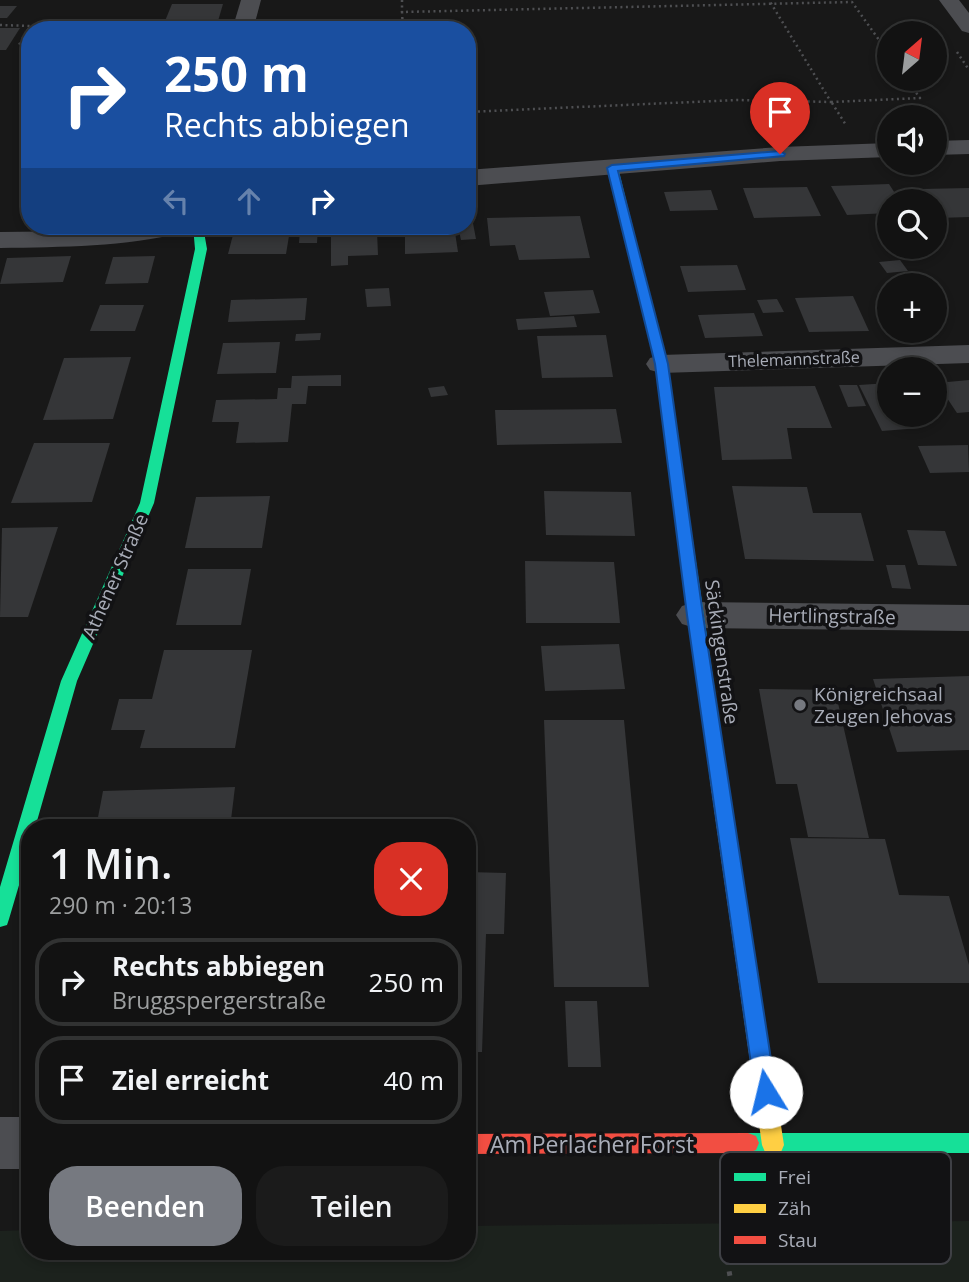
<!DOCTYPE html>
<html lang="de">
<head>
<meta charset="utf-8">
<style>
	body { margin:0; font-family:"Open Sans",sans-serif; background:#1b1b1b; color:#f1f3f6; height:100vh; display:flex; flex-direction:column; font-size:26px; white-space:nowrap }
	* { box-sizing:border-box; margin:0 }
	p { font-size:23px; color:#9c9e9f }
	.icon { flex:none; width:38px; height:38px; fill:none; stroke:currentColor; stroke-width:2; stroke-linecap:round; stroke-linejoin:round }
	.map { position:relative; flex:1; overflow:hidden }
	.drawer { position:absolute; left:21px; top:819px; width:455px; height:441px; display:flex; flex-direction:column; background:#121212; border-radius:28px; box-shadow:0 4px 10px #0003,0 0 0 2px #313232 }
	.drawer>* { flex:none }
	.hud { position:absolute; left:21px; top:21px; width:455px; height:214px; border-radius:28px; box-shadow:0 4px 10px #0003,0 0 0 2px #313232; background:#1a4fa0; color:#fff; overflow:hidden }
	.needle { width:46px; rotate:28deg }
	.buttons { position:absolute; left:877px; top:21px; display:grid; gap:14px }
	.buttons a { display:grid; place-items:center; width:70px; height:70px; border-radius:50%; background:#121212; box-shadow:0 4px 10px #0003,0 0 0 2px #313232; font-size:35px }
	.pin { position:absolute; display:grid; place-items:center; width:60px; height:60px; color:#fff; margin:-72px -30px; border-radius:50% 50% 50% 0; rotate:-45deg; box-shadow:0 0 7px #0007 }
	.pin .icon { rotate:45deg }
	.me { position:absolute; width:77px; margin:-38px; rotate:351deg; stroke-linejoin:round; filter:drop-shadow(0 0 5px #0008) }
	.turn { display:flex; align-items:center; gap:24px; height:147px; padding:0 28px; font-size:32px }
	.turn .icon { width:91px; height:91px; stroke-width:2.5 }
	.turn b { display:block; font-size:49px; line-height:60px }
	.lanes { display:flex; align-items:center; height:66px; padding:0 28px; background:#0003; justify-content:center; gap:35px; direction:ltr }
	.lanes .off { opacity:.35 }
	.round { display:grid; place-items:center; flex:none; width:74px; height:74px; border-radius:28px; background:#1b1b1b }
	.headline { display:flex; align-items:center; justify-content:space-between; height:119px; padding:0 28px }
	h1 { font-size:42px; font-weight:600; line-height:52px }
	.button { display:flex; gap:14px; margin-top:auto; padding:14px 28px }
	.button a { flex:1; height:80px; border-radius:28px; background:#767980; color:#fff; font-size:28px; font-weight:600; line-height:80px; text-align:center }
	.button a+a { background:#1b1b1b; color:#f1f3f6 }
	ul { padding:0; list-style:none }
	li { display:flex; align-items:center; gap:21px; height:88px; margin:0 14px 10px; padding:0 14px; border:4px solid #313232; border-radius:28px }
	li div { flex:1 }
	li b { display:block; font-size:26px }
	li em { font-style:normal }
	.map>svg:first-child { display:block }
	.green { fill:#1c221d }
	.building { fill:#353638 }
	.lines { fill:none; stroke-linecap:round; stroke-linejoin:round }
	.path-far2 { stroke:#4e4f52; stroke-width:2.5; stroke-dasharray:2 3.5; stroke-linecap:butt }
	.path-far1 { stroke:#4e4f52; stroke-width:3.5; stroke-dasharray:2.5 4.5; stroke-linecap:butt }
	.path { stroke:#4e4f52; stroke-width:5; stroke-dasharray:4.5 7; stroke-linecap:butt }
	.street { fill:#4c4d51; fill-rule:evenodd }
	.fast { fill:#16e098; fill-rule:evenodd }
	.slow { fill:#ffcf43; fill-rule:evenodd }
	.jam { fill:#f24e42; fill-rule:evenodd }
	.route { fill:#1a73e8; stroke:#114b97; stroke-width:2 }
	.poi-dot { fill:#767980; stroke:#121214; stroke-width:2.5 }
	.labels { text-anchor:middle; dominant-baseline:central; stroke-width:7; stroke-linejoin:round; paint-order:stroke }
	.far-street-label { font-size:16px; fill:#a9adb8; stroke:#121214 }
	.street-label { font-size:19px; fill:#a9adb8; stroke:#121214 }
	.poi-label { font-size:19px; fill:#a9adb8; stroke:#121214; text-anchor:start }
	.near-street-label { font-size:23px; fill:#a9adb8; stroke:#121214 }
	.key { fill:#121214; stroke:#3f4045; stroke-width:2 }
	.key-label { font-size:19px; fill:#a9adb8 }
</style>
</head>
<body>
<div class="map">
<svg width="969" height="1282" viewBox="0 0 969 1282">
	<rect width="100%" height="100%" fill="#181818"/>
	<path class="green" d="M969,1221V1282H0V1231L30,1230V1251H467V1226Z"/>
	<g class="building">
		<path d="M172,4H223L218,21H165Z"/>
		<path d="M0,6H17L7,18H0Z"/>
		<path d="M0,28H20L6,50H0Z"/>
		<path d="M889,184L900,201H889V213L847,215L831,186Z"/>
		<path d="M807,187L821,216L754,218L743,188Z"/>
		<path d="M969,188V217L938,218L934,212V201H928L921,189Z"/>
		<path d="M711,190L718,210L670,211L664,192Z"/>
		<path d="M580,216L590,258L519,260L515,245L490,246L487,218Z"/>
		<path d="M467,218H472L476,239L461,240L458,226H467Z"/>
		<path d="M339,226H372V231H377L378,255L348,256V265L331,266V230L339,229Z"/>
		<path d="M405,226H454L458,252L405,254Z"/>
		<path d="M318,228L317,243H299L300,229Z"/>
		<path d="M290,230L286,254H228L234,231Z"/>
		<path d="M71,256L63,282L0,284L7,258Z"/>
		<path d="M155,256L148,283L105,284L113,257Z"/>
		<path d="M900,260L908,271L887,273L879,262Z"/>
		<path d="M737,265L746,290L688,292L680,266Z"/>
		<path d="M389,288L391,306L367,307L365,289Z"/>
		<path d="M593,290L600,313L550,316L544,292Z"/>
		<path d="M853,296L869,331L809,332L795,298Z"/>
		<path d="M307,298L305,320L228,322L231,300Z"/>
		<path d="M777,299L784,312L763,313L757,300Z"/>
		<path d="M100,305H144L135,331H90Z"/>
		<path d="M754,313L763,336L705,338L698,315Z"/>
		<path d="M574,316L577,327L518,330L516,319Z"/>
		<path d="M321,333L320,340L295,341L296,334Z"/>
		<path d="M606,335L613,377L542,378L537,336Z"/>
		<path d="M280,342L276,373L217,374L223,343Z"/>
		<path d="M131,357L113,419L43,420L64,358Z"/>
		<path d="M341,375V386H308L306,404H292L288,442L236,443L239,422H212L216,400L277,399L278,388H291L292,376Z"/>
		<path d="M969,380V412L957,413L941,389L947,401H934L937,383Z"/>
		<path d="M889,383V415H912L920,428L882,431L859,385Z"/>
		<path d="M839,385H857L866,406L848,407Z"/>
		<path d="M444,386L448,395L431,397L428,388Z"/>
		<path d="M815,386L832,428H787L792,459L722,460L714,387Z"/>
		<path d="M616,409L622,443L497,445L495,410Z"/>
		<path d="M34,443H110L92,502L11,503Z"/>
		<path d="M968,445L969,472L930,473L918,446Z"/>
		<path d="M732,486L807,487L813,513H861L874,561L745,559Z"/>
		<path d="M544,491L631,492L635,536L546,535Z"/>
		<path d="M270,496L262,548H185L196,497Z"/>
		<path d="M58,527L28,617H0L2,528Z"/>
		<path d="M907,530L945,531L957,566L918,565Z"/>
		<path d="M525,561L614,562L620,623H526Z"/>
		<path d="M886,565H905L911,589L892,588Z"/>
		<path d="M188,569H251L241,625H176Z"/>
		<path d="M619,644L625,689L545,691L541,646Z"/>
		<path d="M164,650H252L235,748H140L145,730H111L119,699H152Z"/>
		<path d="M969,676V750L897,752L873,679Z"/>
		<path d="M759,689L835,690L869,838L808,837L797,784H776Z"/>
		<path d="M544,720H624L649,987H554Z"/>
		<path d="M235,787L230,828H96L103,791Z"/>
		<path d="M790,838L885,839L899,895L949,896L969,965V983H818Z"/>
		<path d="M467,872L506,873L504,934H486L482,1052H467Z"/>
		<path d="M565,1001H597L601,1067H568Z"/>
	</g>
	<g class="lines">
		<g class="path-far2">
			<path d="M402,0V12"/>
			<path d="M0,25L30,26L19,45"/>
			<path d="M403,30L402,12L852,2L889,54"/>
			<path d="M957,52L969,70"/>
			<path d="M831,102L920,98L906,79"/>
			<path d="M832,103L846,125"/>
			<path d="M467,112L737,100L831,102L769,0"/>
		</g>
		<path class="path-far1" d="M231,228L297,226"/>
		<path class="path" d="M730,1191L728,1265L731,1282"/>
		<g class="street">
			<path d="M241,0H261L253,30H232Z"/>
			<path d="M939,0H959L969,13V33L962,31Z"/>
			<path d="M969,140V154L934,155V141Z"/>
			<path d="M889,143V157L780,161L467,186V170L780,147Z"/>
			<path d="M139,226H189L185,232C124,247 63,247 0,248V232L89,231Z"/>
			<path d="M969,345V363L661,373L650,370L646,364L650,358L661,355Z"/>
			<path d="M695,602L969,605V631L695,628L682,624L676,615L682,606Z"/>
			<rect x="0" y="1117" width="30" height="52"/>
		</g>
		<g class="fast">
			<path d="M613,165L618,168L667,364L728,780L725,785L719,787L713,785L710,780L655,364L608,168Z"/>
			<path d="M193,226H203L207,249L154,503L77,681L35,828H30V848L9,919L7,925L0,927V887L61,681L140,503L195,249Z"/>
			<path d="M748,1133H969V1153H748L740,1150L737,1143L740,1136Z"/>
		</g>
		<path class="slow" d="M719,773L725,775L728,780L784,1145L781,1152L773,1155L765,1152L762,1145L710,780L713,775Z"/>
		<path class="jam" d="M748,1133L756,1136L759,1143L756,1150L748,1153L467,1154V1134Z"/>
	</g>
	<path class="route" d="M780,151L785,154L784,156L618,171L668,364L703,615L776,1092L773,1099L766,1102L758,1099L755,1092L687,615L655,364L607,168L612,165Z"/>
	<circle class="poi-dot" cx="800" cy="705" r="7"/>
	<g class="labels">
		<g class="far-street-label">
			<text transform="translate(794 359) rotate(-2)">Thelemannstraße</text>
		</g>
		<g class="street-label">
			<text transform="translate(115 576) rotate(-66)">Athener Straße</text>
			<text transform="translate(832 616) rotate(1)">Hertlingstraße</text>
			<text transform="translate(722 652) rotate(82)">Säckingenstraße</text>
		</g>
		<g class="poi-label">
			<text x="814" y="694">Königreichsaal<tspan x="814" dy="22">Zeugen Jehovas</tspan></text>
		</g>
		<g class="near-street-label">
			<text x="592" y="1144">Am Perlacher Forst</text>
		</g>
	</g>
	<rect x="720" y="1152" width="231" height="112" rx="10" class="key"/>
	<rect x="734" y="1173" width="32" height="8" fill="#16e098"/>
	<rect x="734" y="1204" width="32" height="9" fill="#ffcf43"/>
	<rect x="734" y="1236" width="32" height="8" fill="#f24e42"/>
	<g class="key-label">
		<text x="778" y="1184">Frei</text>
		<text x="778" y="1215">Zäh</text>
		<text x="778" y="1247">Stau</text>
	</g>
</svg>
<div class="buttons">
<a><svg class="needle" viewBox="-14 -14 28 28"><path d="M0-13l5 13h-10z" fill="#e53935"/><path d="M0 13l5-13h-10z" fill="#9c9e9f"/></svg></a>
<a><svg class="icon" aria-label="sound" viewBox="0 0 24 24"><path d="M4 9h4l5-4v14l-5-4H4zM17 9q2 3 0 6"/></svg></a>
<a><svg class="icon" aria-label="search" viewBox="0 0 24 24"><circle cx="10" cy="10" r="6"/><path d="M15 15l6 6"/></svg></a>
<a>+</a>
<a>−</a>
</div>
<div class="pin" style="left:780px;top:154px;background:#d93025"><svg class="icon" aria-label="arrive" viewBox="0 0 24 24"><path d="M6 21V4h12l-3 4 3 4H6"/></svg></div>
<svg class="me" style="left:766px;top:1092px" viewBox="-20 -20 40 40"><circle r="19" fill="#fff"/><path d="M0-13L10 11 0 6-10 11z" fill="#1a73e8"/></svg>
<div class="hud">
<div class="turn"><svg class="icon" aria-label="right" viewBox="0 0 24 24"><path d="M7 20v-9h11M14 6l5 5-5 5"/></svg><div><b>250 m</b>Rechts abbiegen</div></div>
<div class="lanes"><svg class="icon off" aria-label="left" viewBox="0 0 24 24"><path d="M17 20v-9H6M10 6l-5 5 5 5"/></svg><svg class="icon off" aria-label="ahead" viewBox="0 0 24 24"><path d="M12 20V5M6 11l6-6 6 6"/></svg><svg class="icon" aria-label="right" viewBox="0 0 24 24"><path d="M7 20v-9h11M14 6l5 5-5 5"/></svg></div>
</div>
<section class="drawer">
<div class="headline"><div><h1>1 Min.</h1><p>290 m · 20:13</p></div><a class="round" style="background:#d93025;color:#fff"><svg class="icon" aria-label="close" viewBox="0 0 24 24"><path d="M6 6l12 12M18 6L6 18"/></svg></a></div>
<ul>
<li><svg class="icon" aria-label="right" viewBox="0 0 24 24"><path d="M7 20v-9h11M14 6l5 5-5 5"/></svg><div><b>Rechts abbiegen</b><p>Bruggspergerstraße</p></div><em>250 m</em></li>
<li><svg class="icon" aria-label="arrive" viewBox="0 0 24 24"><path d="M6 21V4h12l-3 4 3 4H6"/></svg><div><b>Ziel erreicht</b></div><em>40 m</em></li>
</ul>
<div class="button"><a>Beenden</a><a>Teilen</a></div>
</section>
</div>
</body>
</html>
